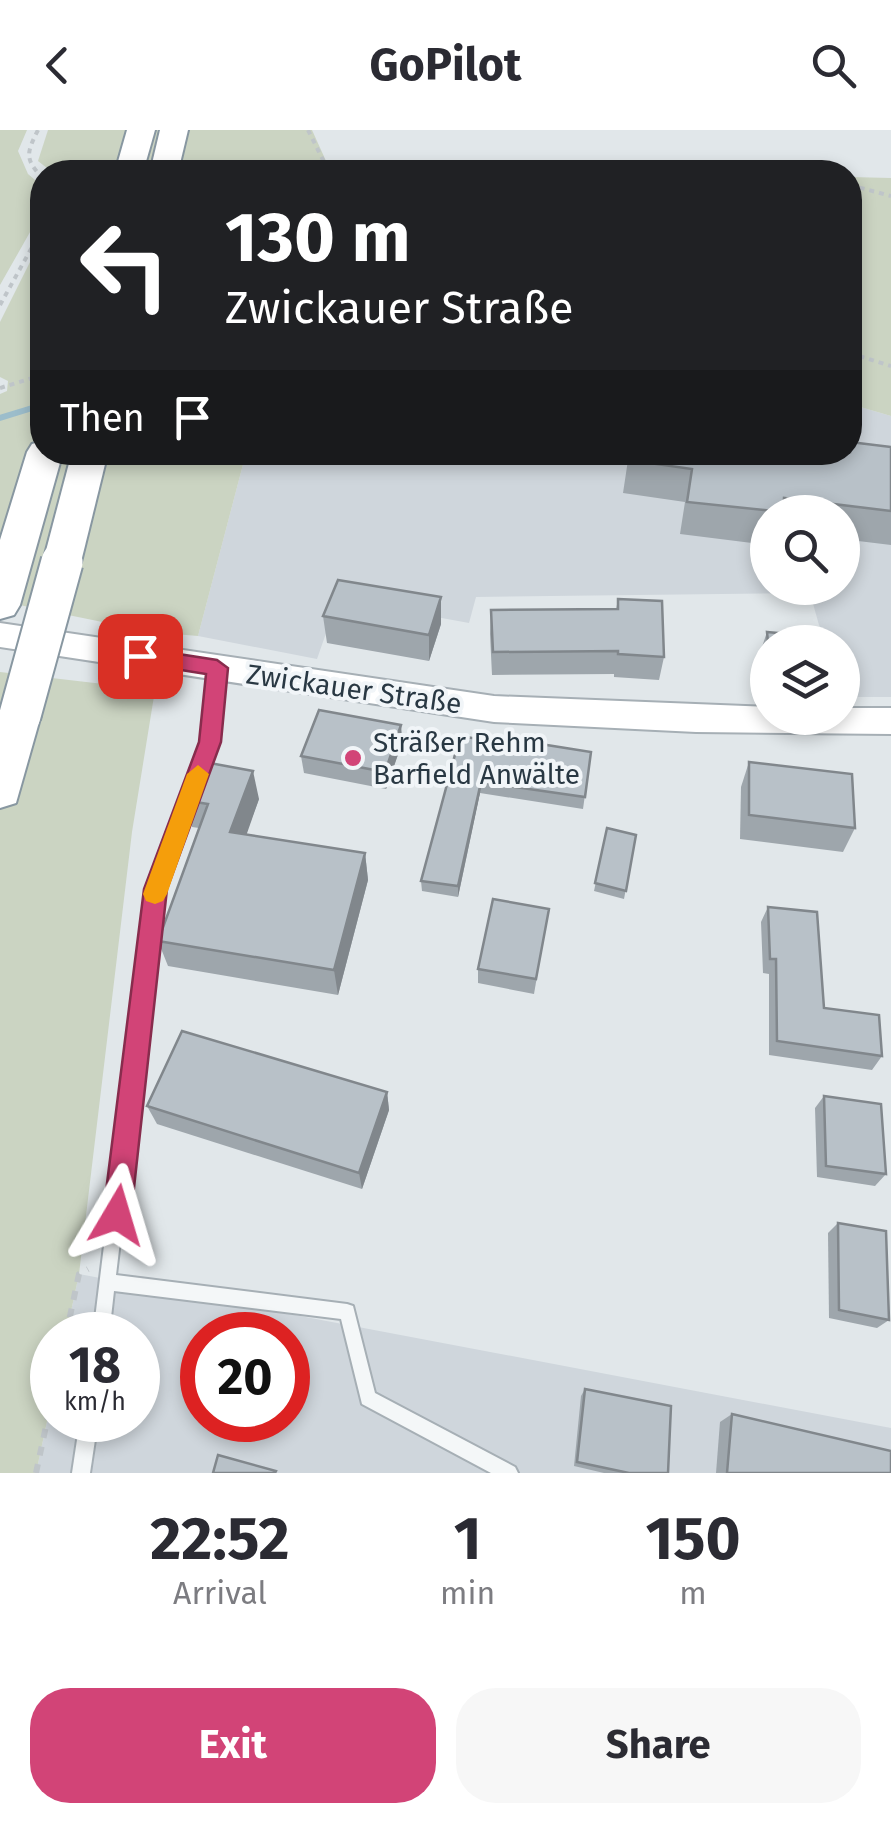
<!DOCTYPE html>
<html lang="en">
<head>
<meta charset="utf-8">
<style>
	body { margin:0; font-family:"Fira Sans",sans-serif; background:#f7f7f7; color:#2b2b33; height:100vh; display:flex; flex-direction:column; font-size:38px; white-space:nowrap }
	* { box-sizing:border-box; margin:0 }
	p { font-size:32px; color:#7c7c81 }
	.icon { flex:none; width:55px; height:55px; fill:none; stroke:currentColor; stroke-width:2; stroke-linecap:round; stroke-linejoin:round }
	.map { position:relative; height:1343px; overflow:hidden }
	.side { display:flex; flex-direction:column; background:#fff; flex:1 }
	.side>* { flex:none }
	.top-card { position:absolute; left:30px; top:30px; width:832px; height:305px; border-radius:40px; box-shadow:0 5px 15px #0003; background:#202124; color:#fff; overflow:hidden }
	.tools { position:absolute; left:750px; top:365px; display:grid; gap:20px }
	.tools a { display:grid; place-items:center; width:110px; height:110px; border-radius:50%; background:#fff; box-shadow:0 5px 15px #0003; font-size:50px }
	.speed { position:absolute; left:30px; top:1182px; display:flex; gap:20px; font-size:50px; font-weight:700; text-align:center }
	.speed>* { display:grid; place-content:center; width:130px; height:130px; border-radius:50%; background:#fff; box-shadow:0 5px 15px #0003; line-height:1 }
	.speed small { font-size:25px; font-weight:400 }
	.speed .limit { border:15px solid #d22; background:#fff; color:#111 }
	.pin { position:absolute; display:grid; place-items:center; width:85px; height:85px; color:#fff; margin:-42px; border-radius:20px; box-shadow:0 5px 15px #0006 }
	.me { position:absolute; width:110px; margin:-55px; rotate:7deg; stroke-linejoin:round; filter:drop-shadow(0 0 8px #0008) }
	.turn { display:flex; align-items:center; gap:35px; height:210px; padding:0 30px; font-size:45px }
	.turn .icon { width:130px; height:130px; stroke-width:2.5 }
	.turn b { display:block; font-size:70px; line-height:85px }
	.then { display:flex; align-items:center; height:95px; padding:0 30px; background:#0003; gap:20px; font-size:38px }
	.eta { display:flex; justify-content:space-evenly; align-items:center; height:170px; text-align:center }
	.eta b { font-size:60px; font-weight:700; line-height:70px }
	.action { display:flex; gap:20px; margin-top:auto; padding:20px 30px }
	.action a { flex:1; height:115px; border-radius:40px; background:#d24477; color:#fff; font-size:40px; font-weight:700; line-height:115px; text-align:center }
	.action a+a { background:#f7f7f7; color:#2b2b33 }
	header { display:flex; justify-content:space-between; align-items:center; height:130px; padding:0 30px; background:#fff; font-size:45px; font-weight:700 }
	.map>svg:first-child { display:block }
	.built { fill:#cfd6dc; fill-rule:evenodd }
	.green { fill:#cbd4c2 }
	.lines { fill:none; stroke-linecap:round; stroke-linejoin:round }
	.stream { stroke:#9cbdcb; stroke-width:6 }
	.lane-casing { stroke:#a6afb5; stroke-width:4 }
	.secondary-casing { stroke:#a6afb5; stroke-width:4 }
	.highway-casing { stroke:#8897a1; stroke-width:4 }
	.path-far1 { stroke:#bfc5c9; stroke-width:4; stroke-dasharray:5 5; stroke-linecap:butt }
	.path { stroke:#bfc5c9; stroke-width:6; stroke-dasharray:9 9; stroke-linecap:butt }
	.lane { fill:#f4f7f8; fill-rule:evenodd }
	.secondary { fill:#fff; fill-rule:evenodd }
	.highway { fill:#fff; fill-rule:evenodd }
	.highway-bridge-casing { stroke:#8897a1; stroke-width:45; stroke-linecap:butt }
	.highway-bridge { stroke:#fff; stroke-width:41 }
	.wall { fill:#9ea6ac }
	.shaded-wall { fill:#81878c }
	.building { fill:#b8c1c8; stroke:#81878c; stroke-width:2.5 }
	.route { fill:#d24477; stroke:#882c4d; stroke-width:2.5 }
	.slow { fill:#f59e0b }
	.poi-dot { fill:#d24477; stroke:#f1f5f8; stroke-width:4 }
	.labels { text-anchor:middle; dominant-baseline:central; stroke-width:8; stroke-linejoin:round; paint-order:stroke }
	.street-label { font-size:28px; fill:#293843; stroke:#f1f5f8 }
	.poi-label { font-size:28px; fill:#293843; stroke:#f1f5f8; text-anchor:start }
</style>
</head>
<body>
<header><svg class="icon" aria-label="back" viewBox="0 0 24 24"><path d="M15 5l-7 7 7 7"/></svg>GoPilot<svg class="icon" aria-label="search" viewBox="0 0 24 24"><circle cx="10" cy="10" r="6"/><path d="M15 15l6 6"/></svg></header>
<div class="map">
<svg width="891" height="1343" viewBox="0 0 891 1343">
	<rect width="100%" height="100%" fill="#e1e7ea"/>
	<g class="built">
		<path d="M850,274L891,286V567H843L842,512H830L819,495L810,463L476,467L469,493L338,469L317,529L198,506L246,323L850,322ZM768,382H842V458H768Z"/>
		<path d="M79,1144L891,1298V1343H36L52,1268V1290H138V1205H66ZM202,1205H288V1290H202Z"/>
	</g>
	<g class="green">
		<path d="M0,0H27L18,21L28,44L42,56V81L0,155Z"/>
		<path d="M48,0H312L331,42H52L38,31Z"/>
		<path d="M850,47L891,48V286L850,274Z"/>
		<path d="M42,108V322L246,323L198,506L151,502L0,471V264L7,261L8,251L0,247V192Z"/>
		<path d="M0,542L155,560L132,702L79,1144L66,1205H52V1268L36,1343H0Z"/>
	</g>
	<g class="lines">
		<path class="stream" d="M0,288L42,275"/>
		<defs>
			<g id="lane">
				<path d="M217,534L223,538L216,612L162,759L116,1145L347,1174L353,1176L375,1263L515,1337L518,1343H491L362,1274L341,1189L114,1161L109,1205H93L148,759L204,612L211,538Z"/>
				<path d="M80,1290H98L90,1343H72Z"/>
			</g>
			<path id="secondary" d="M0,493L494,566L768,577V588H842V578H891V604L696,602L494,592L0,517Z"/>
			<g id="highway">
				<path d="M127,0H155L143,42H115Z"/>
				<path d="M160,0H188L178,42H150Z"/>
				<path d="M42,311V322H63L20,475L14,485L0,489V410L27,322L32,314Z"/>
				<path d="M72,322H108L81,432L76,442L62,446L48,442L43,432Z"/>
				<path d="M20,568L35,573L41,585L16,673L0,678V582L5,573Z"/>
			</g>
		</defs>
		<use href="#lane" class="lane-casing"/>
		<use href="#secondary" class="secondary-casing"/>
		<use href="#highway" class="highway-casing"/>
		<g class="path-far1">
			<path d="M38,0C27,22 24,29 42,47"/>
			<path d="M308,0L329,42"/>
			<path d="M850,55L891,66"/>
			<path d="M0,175L42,99"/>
			<path d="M850,223L891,236"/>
			<path d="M0,258L42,245"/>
		</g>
		<g class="path">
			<path d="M66,1205L79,1144L88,1139"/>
			<path d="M36,1343L52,1268"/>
		</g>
		<use href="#lane" class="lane"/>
		<use href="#secondary" class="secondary"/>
		<use href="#highway" class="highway"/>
		<defs>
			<path id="highway-bridge" d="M20,585L62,432"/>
		</defs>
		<use href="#highway-bridge" class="highway-bridge-casing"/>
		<use href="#highway-bridge" class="highway-bridge"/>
	</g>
	<g class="wall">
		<path d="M891,317V415L842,409V382H768V415L680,404L685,372L623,363L628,330Z"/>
		<path d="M441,467V494L429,531L327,513L323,486Z"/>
		<path d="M618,469L664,527L659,550L614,547V544L492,545L490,504L491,480H616Z"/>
		<path d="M767,502L768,512V548L763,547L761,520Z"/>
		<path d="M401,595L402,613L386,659L304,643L301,626Z"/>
		<path d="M460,606L533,618L591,622L583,679L480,663L458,767L422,761L421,751Z"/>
		<path d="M749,632L855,698L843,722L740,709L741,657Z"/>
		<path d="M259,669L246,704L365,723L368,750L338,865L168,836L158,811L199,698L192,697L183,670Z"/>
		<path d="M607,698L636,705L624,769L594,761Z"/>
		<path d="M768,777L824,878L882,926L872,940L769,925V844L763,843L761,792Z"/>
		<path d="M546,794L534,864L478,853V839Z"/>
		<path d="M387,962L389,980L362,1059L157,994L147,976Z"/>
		<path d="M824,966L886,1044L875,1056L817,1047L815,978Z"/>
		<path d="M838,1093L889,1190L877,1198L829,1188L828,1103Z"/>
		<path d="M585,1259L668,1343H604L574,1336L581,1266Z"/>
		<path d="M732,1284L891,1343H716L720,1292Z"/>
	</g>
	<g class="shaded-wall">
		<path d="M441,467V494L429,531V505Z"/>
		<path d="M401,595L402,613L386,659L385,642Z"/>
		<path d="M253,641L259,669L238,729L230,702Z"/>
		<path d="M481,652L480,663L458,767V756Z"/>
		<path d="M365,723L368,750L338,865L334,840Z"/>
		<path d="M387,962L389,980L362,1059L359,1043Z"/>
	</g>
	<g class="building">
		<path d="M850,312L891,317V381L784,368L783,382L687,372L692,339L628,330L629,322H850Z"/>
		<path d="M338,450L441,467L429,505L323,486Z"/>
		<path d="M618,469L662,471L664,527L618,524V521L493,522L491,480L618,479Z"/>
		<path d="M767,502L822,507V512H768Z"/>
		<path d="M319,580L401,595L385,642L301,626Z"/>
		<path d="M460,606L533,618L534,613L591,622L585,667L481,652L458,756L421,751Z"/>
		<path d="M199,631L253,641L230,702L365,723L334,840L158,811L208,674L183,670Z"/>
		<path d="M749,632L852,644L855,698L749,685Z"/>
		<path d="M607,698L636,705L626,761L595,753Z"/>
		<path d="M493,769L549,779L536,849L478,839Z"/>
		<path d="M768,777L817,782L824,878L879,885L882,926L777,911L776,829H770Z"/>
		<path d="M182,901L387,962L359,1043L147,976Z"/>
		<path d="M824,966L881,974L886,1044L826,1036Z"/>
		<path d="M838,1093L886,1101L889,1190L839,1180Z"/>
		<path d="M585,1259L671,1276L668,1343H629L577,1332Z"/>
		<path d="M732,1284L891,1321V1343H727Z"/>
		<path d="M218,1325L276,1341L275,1343H213Z"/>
	</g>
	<path class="route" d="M140,518L217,530L228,538L221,612L167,759L131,1085L127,1095L117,1099L107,1095L103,1085L144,759L199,612L206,544L132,532L129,526Z"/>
	<path class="slow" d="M198,635L209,644L167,764L163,771L155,774L146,771L143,764L187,644Z"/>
	<circle class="poi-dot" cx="353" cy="628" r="10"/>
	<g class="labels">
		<g class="street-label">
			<text transform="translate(354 559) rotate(8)">Zwickauer Straße</text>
		</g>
		<g class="poi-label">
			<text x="373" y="612">Sträßer Rehm<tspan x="373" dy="32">Barfield Anwälte</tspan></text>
		</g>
	</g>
</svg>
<div class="tools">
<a><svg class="icon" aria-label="search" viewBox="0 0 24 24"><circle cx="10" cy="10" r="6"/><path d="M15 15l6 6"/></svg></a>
<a><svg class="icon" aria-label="layers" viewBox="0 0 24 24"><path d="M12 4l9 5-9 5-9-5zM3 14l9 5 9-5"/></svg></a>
</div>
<div class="speed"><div>18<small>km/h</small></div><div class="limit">20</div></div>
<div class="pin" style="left:140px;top:526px;background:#d93025"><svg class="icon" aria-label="arrive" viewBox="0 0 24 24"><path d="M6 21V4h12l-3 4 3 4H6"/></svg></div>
<svg class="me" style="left:117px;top:1085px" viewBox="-20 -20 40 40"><path d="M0-17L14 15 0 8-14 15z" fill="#d24477" stroke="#fff" stroke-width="4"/></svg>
<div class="top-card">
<div class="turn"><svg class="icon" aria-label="left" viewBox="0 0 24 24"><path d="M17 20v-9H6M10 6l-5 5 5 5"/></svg><div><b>130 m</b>Zwickauer Straße</div></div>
<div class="then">Then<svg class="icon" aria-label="arrive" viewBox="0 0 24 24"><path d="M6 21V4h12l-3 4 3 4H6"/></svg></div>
</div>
</div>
<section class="side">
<div class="eta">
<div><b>22:52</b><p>Arrival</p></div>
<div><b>1</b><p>min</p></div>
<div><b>150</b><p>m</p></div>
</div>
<div class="action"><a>Exit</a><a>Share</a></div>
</section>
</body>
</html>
